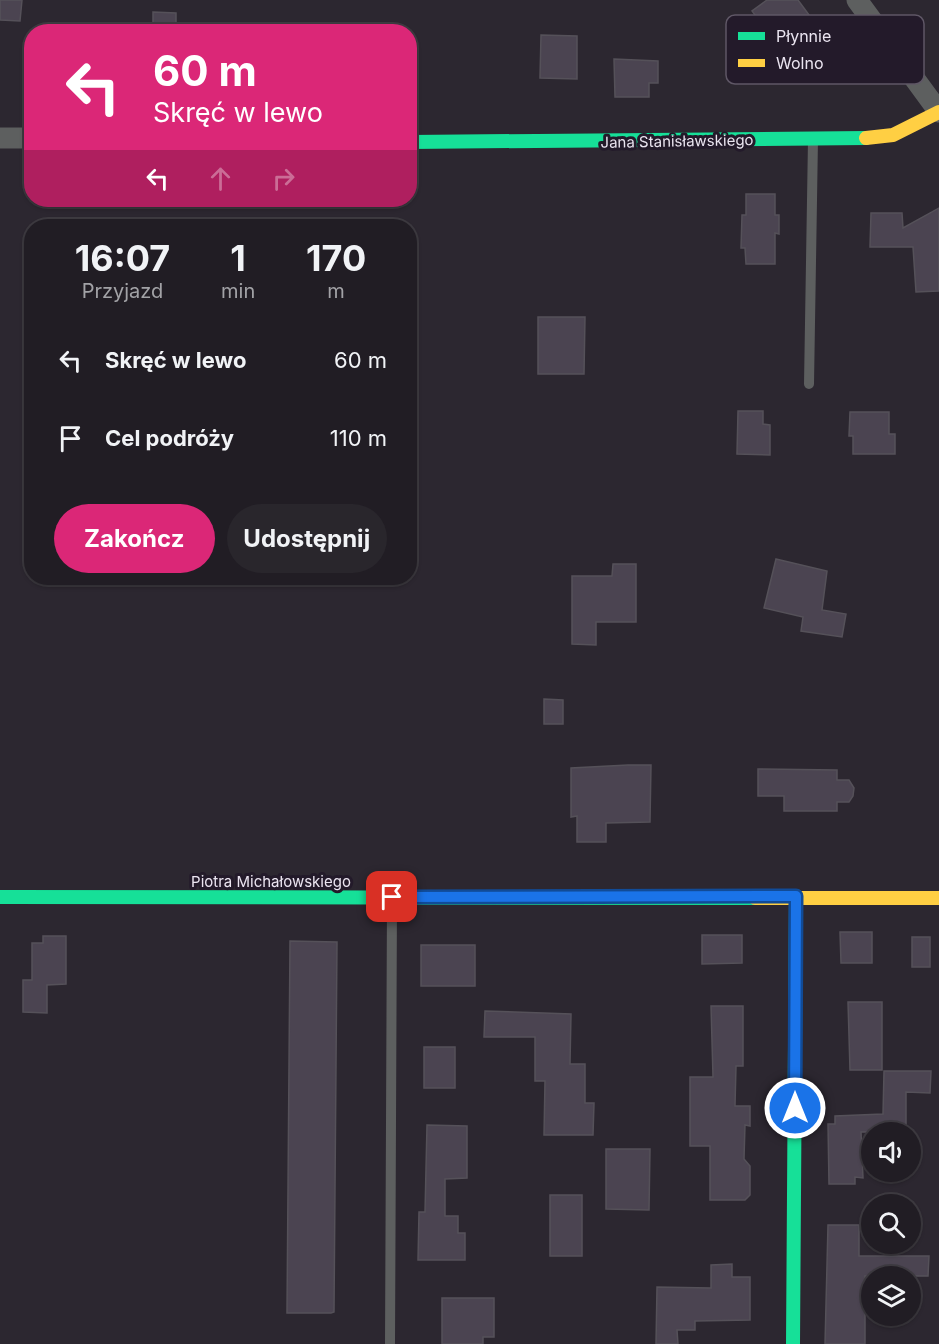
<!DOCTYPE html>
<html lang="pl">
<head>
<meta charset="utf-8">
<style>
	body { margin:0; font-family:Inter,sans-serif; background:#29262c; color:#f1f3f6; height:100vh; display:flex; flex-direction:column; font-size:22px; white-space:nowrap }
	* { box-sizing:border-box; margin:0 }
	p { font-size:20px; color:#a2a2a6 }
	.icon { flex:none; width:33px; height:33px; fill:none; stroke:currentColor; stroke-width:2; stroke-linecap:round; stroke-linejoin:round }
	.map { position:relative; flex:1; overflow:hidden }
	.details { position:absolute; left:24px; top:219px; width:393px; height:366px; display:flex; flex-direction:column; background:#211d24; border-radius:24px; box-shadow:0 2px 4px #0004,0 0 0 2px #3e3b41 }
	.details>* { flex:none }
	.guide { position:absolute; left:24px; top:24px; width:393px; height:183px; border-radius:24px; box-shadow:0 2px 4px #0004,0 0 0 2px #3e3b41; background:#db2777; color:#fff; overflow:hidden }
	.fabs { position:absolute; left:861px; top:1122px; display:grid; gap:12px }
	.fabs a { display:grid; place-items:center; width:60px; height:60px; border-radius:50%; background:#211d24; box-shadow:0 2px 4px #0004,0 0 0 2px #3e3b41; font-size:30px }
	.pin { position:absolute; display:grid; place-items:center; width:51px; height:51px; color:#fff; margin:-26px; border-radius:12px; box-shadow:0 3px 9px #0006 }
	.me { position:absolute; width:66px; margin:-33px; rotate:0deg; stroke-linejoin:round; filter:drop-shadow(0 0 4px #0008) }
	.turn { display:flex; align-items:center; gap:21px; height:126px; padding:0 30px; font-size:27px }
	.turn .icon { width:78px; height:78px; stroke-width:2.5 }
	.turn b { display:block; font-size:42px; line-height:51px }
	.lanes { display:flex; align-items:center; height:57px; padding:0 30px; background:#0003; justify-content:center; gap:30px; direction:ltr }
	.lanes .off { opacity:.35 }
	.eta { display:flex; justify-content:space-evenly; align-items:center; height:102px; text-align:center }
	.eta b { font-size:36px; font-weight:700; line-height:42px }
	.primary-button { display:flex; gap:12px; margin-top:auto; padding:12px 30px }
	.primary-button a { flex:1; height:69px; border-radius:36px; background:#db2777; color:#fff; font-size:24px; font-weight:700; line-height:69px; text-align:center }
	.primary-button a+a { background:#29262c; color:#f1f3f6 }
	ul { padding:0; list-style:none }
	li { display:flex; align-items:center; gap:18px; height:78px; padding:0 30px }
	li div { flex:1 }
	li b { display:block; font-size:22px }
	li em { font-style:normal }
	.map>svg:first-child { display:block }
	.building { fill:#4b4451; stroke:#555159; stroke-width:1.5 }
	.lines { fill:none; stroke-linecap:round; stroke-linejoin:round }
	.lane { stroke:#5d5f5f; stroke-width:10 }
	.street { stroke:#5d5f5f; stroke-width:21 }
	.fast { stroke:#16e098; stroke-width:14 }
	.slow { stroke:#ffcf43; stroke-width:14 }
	.route-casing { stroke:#114b97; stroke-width:15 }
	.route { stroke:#1a73e8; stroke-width:10 }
	.labels { text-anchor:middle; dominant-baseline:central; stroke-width:6; stroke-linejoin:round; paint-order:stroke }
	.street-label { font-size:15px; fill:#ebe5f1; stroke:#231a2a }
	.key { fill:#231a2a; stroke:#5f5766; stroke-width:1.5 }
	.key-label { font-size:16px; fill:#ebe5f1 }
</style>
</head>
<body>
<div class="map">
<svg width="939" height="1344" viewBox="0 0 939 1344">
	<rect width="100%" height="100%" fill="#2c2730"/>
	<g class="building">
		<path d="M0,0H22L20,21L0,20Z"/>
		<path d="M767,0H798L818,27L784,53L752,11Z"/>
		<path d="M153,12L176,13V32H153Z"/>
		<path d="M541,35L577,36V79L540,78Z"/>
		<path d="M614,59L658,61V83H649V97H615Z"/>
		<path d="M746,194H775V215H779V234L775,233V264H746L745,248H741L742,215H746Z"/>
		<path d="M939,208V291L916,292L913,247H870L871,213H902L903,228Z"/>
		<path d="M538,317H585L584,374H538Z"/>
		<path d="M738,411H763V424L770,425V455L737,454Z"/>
		<path d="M850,412H889V434H895V454H853V436H849Z"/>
		<path d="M776,559L827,571L822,610L846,614L842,637L801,631L803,617L764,608Z"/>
		<path d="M613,564H636V622H596V645L572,644V576H612Z"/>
		<path d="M544,699L563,700V724H544Z"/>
		<path d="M628,765H651L650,822L606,823V842H577V816L571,817V768Z"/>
		<path d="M758,769L837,770V780H849L854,788L853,796L849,802H837V811H784V796H758Z"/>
		<path d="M840,932H872V963H841Z"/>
		<path d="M702,935H742V963L702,964Z"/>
		<path d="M43,936H66V984L47,985V1013L23,1012V980H32V943H43Z"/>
		<rect x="912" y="937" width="18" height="30"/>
		<path d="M290,941L337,942L334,1312L331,1313H287Z"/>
		<rect x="421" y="945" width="54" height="41"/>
		<path d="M848,1002H882V1070H850Z"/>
		<path d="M711,1006H743V1066H736L735,1106H750V1126L745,1125L744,1159L750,1166V1195L745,1200H710V1146H690V1077H713Z"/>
		<path d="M485,1011L571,1014L570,1064H585V1103H594L593,1135H544L545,1081H535V1037H484Z"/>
		<rect x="424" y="1047" width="31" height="41"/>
		<path d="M884,1071H931L930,1093L906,1092V1132H861L863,1178L855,1177V1184H829L828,1124H835V1116L883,1114Z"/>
		<path d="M427,1125L467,1126V1178L445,1179V1216H458V1233H465V1260H418L419,1212H425Z"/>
		<path d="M606,1149H650L649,1210L606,1209Z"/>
		<rect x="550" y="1195" width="32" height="61"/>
		<path d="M828,1225H859V1256H929L928,1276H865V1344H825Z"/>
		<path d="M732,1264V1277H750V1320L695,1321V1330H677L678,1344H656L657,1287L711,1288V1265Z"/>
		<path d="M442,1298H494V1337H483V1344H442Z"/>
	</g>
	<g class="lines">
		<g class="lane">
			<path d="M809,384L813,139"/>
			<path d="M390,1344L392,900"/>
		</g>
		<g class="street">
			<path d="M857,0L939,112"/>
			<path d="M0,138H32"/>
		</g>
		<g class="fast">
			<path d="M410,142L866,138"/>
			<path d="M0,897L755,898"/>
			<path d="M793,1344L796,896"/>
		</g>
		<g class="slow">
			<path d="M866,138L893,135L939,112"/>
			<path d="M755,898H939"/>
		</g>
	</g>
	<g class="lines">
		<defs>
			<path id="route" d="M392,897L796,896L795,1108"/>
		</defs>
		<use href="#route" class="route-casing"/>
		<use href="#route" class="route"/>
	</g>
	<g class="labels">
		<g class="street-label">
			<text transform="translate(677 141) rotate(-1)">Jana Stanisławskiego</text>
			<text x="271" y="881">Piotra Michałowskiego</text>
		</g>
	</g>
	<rect x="726" y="15" width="198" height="69" rx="9" class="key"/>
	<rect x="738" y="32" width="27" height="8" fill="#16e098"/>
	<rect x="738" y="59" width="27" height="8" fill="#ffcf43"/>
	<g class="key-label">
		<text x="776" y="42">Płynnie</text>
		<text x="776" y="69">Wolno</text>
	</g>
</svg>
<div class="fabs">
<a><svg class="icon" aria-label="sound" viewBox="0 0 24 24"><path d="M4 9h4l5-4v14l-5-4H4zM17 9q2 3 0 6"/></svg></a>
<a><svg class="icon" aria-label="search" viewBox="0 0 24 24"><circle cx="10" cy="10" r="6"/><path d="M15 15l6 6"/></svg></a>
<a><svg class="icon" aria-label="layers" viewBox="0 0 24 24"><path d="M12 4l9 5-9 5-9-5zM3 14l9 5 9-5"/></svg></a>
</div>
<div class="pin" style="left:392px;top:897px;background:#d93025"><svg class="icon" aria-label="arrive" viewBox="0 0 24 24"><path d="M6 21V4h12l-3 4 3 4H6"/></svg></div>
<svg class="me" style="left:795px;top:1108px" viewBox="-20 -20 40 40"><circle r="17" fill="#1a73e8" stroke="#fff" stroke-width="3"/><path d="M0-11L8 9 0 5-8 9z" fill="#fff"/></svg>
<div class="guide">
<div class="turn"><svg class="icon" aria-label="left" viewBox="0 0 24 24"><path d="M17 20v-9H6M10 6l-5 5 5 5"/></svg><div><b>60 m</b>Skręć w lewo</div></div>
<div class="lanes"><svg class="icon" aria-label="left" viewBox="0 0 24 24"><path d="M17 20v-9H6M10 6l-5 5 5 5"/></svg><svg class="icon off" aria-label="ahead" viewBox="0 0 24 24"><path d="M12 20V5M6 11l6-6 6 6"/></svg><svg class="icon off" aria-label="right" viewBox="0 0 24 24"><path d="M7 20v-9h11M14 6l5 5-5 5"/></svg></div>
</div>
<section class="details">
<div class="eta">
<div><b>16:07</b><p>Przyjazd</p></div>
<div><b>1</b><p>min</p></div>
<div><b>170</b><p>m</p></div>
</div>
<ul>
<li><svg class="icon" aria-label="left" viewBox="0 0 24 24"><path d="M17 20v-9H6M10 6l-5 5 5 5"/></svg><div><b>Skręć w lewo</b></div><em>60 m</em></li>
<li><svg class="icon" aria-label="arrive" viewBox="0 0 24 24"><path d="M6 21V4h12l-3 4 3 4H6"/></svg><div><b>Cel podróży</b></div><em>110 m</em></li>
</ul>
<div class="primary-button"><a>Zakończ</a><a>Udostępnij</a></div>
</section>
</div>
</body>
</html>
